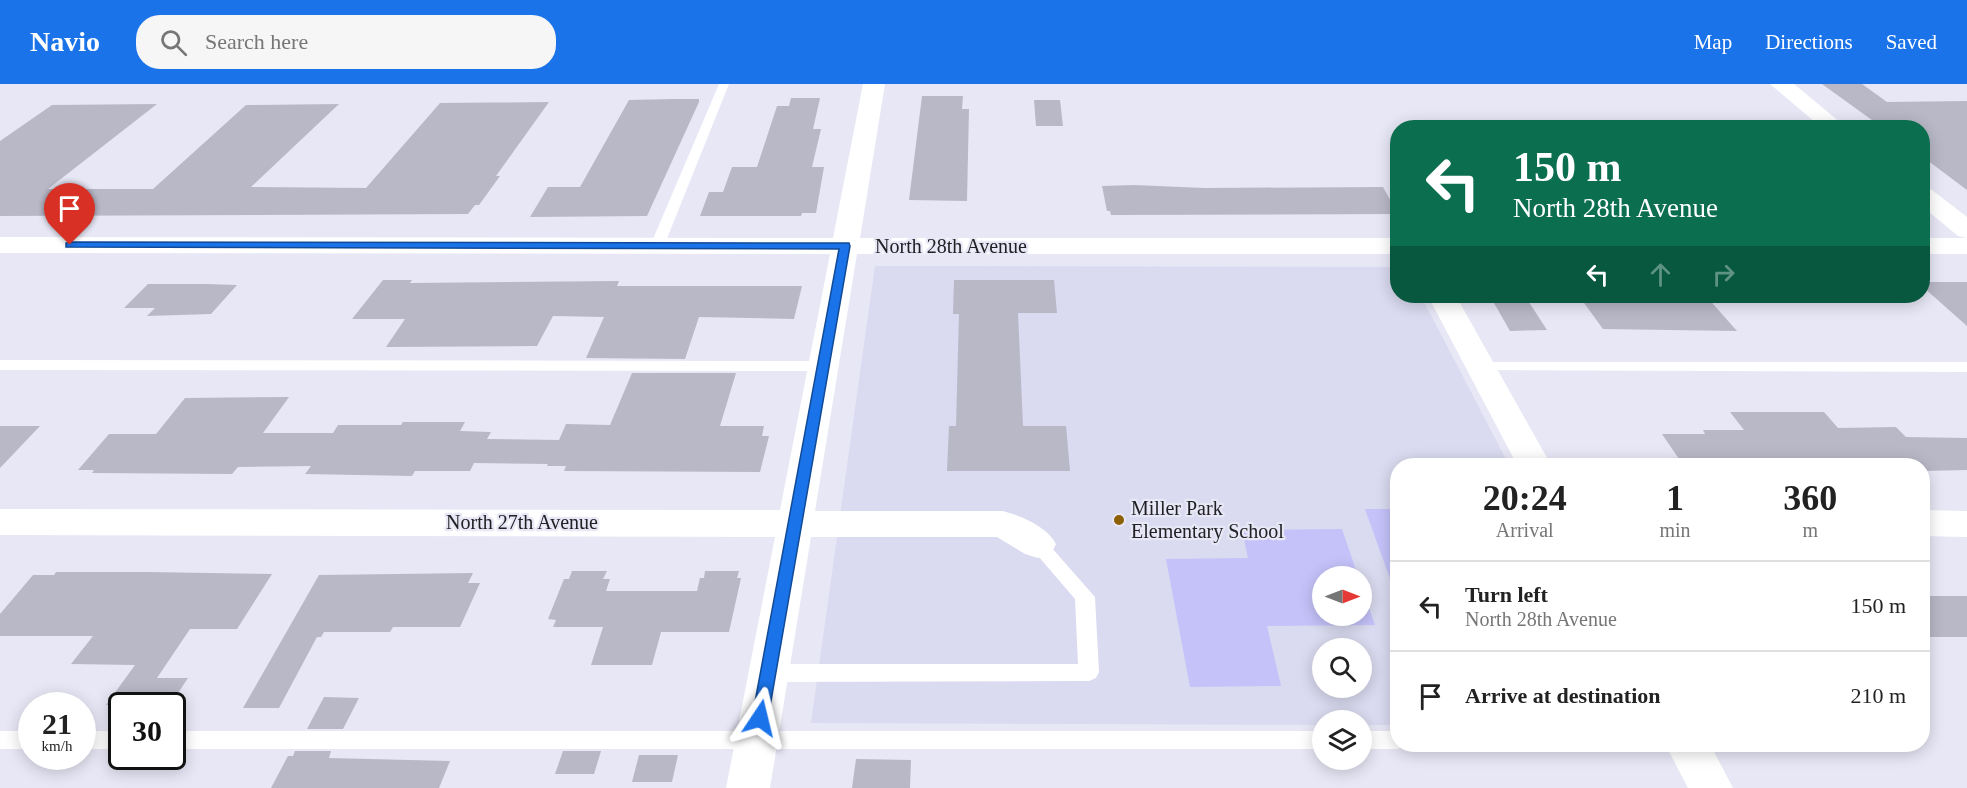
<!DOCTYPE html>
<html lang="en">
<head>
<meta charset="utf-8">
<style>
	body { margin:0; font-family:Georgia,serif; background:#f6f6f6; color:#222; height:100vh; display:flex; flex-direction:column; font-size:22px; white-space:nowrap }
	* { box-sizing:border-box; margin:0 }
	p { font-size:20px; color:#767676 }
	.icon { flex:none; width:33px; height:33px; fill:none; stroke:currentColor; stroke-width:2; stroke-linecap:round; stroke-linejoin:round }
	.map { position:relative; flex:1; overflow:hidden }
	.sheet { position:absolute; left:1390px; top:374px; width:540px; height:294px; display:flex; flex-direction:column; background:#fff; border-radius:24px; box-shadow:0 3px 15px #0003 }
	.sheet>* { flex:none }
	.banner { position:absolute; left:1390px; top:36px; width:540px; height:183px; border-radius:24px; box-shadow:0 3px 15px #0003; background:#0b6e4f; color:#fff; overflow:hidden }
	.needle { width:39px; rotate:90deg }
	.controls { position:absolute; left:1312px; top:482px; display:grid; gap:12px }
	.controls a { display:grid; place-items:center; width:60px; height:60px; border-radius:50%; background:#fff; box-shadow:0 3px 15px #0003; font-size:30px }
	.speed { position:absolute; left:18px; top:608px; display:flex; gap:12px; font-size:30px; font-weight:700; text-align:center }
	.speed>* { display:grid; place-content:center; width:78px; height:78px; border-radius:50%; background:#fff; box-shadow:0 3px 15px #0003; line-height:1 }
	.speed small { font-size:15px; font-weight:400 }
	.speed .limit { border:3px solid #111; border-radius:9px; background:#fff; color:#111 }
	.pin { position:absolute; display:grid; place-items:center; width:51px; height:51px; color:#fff; margin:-62px -26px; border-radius:50% 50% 50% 0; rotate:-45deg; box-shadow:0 0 6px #0007 }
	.pin .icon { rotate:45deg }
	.me { position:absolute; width:66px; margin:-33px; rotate:10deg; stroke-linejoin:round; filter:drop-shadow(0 0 4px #0008) }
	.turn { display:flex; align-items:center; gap:21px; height:126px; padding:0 24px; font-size:27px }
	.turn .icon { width:78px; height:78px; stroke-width:2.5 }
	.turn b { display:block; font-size:42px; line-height:51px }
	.lanes { display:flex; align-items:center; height:57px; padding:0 24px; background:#0003; justify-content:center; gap:30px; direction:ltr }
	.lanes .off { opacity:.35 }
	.eta { display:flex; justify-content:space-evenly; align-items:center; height:102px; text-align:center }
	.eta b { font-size:36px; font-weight:700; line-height:42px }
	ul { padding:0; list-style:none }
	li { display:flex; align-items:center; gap:18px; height:90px; padding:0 24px; border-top:2px solid #e0e0e0 }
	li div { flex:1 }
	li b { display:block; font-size:22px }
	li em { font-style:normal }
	header { display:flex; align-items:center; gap:36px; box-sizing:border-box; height:84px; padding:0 30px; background:#1a73e8; color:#fff }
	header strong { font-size:28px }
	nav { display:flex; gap:33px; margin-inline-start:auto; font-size:21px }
	.search { width:420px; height:54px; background:#f6f6f6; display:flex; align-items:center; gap:15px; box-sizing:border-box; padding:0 21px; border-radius:24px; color:#767676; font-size:22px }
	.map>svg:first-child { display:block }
	.built { fill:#dadaf0; fill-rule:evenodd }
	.green { fill:#c4c2f9 }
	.building { fill:#b8b8c7 }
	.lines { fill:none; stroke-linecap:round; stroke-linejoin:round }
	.service { fill:#fff; fill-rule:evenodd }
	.minor { fill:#fff; fill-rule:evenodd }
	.route { fill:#1a73e8; stroke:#114b97; stroke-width:1.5 }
	.poi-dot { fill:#8d6005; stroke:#e7e7f6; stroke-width:2 }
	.labels { text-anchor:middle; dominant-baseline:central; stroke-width:4.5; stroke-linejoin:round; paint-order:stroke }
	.street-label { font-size:20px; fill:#202025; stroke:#e7e7f6 }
	.poi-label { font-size:20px; fill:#202025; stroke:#e7e7f6; text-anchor:start }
</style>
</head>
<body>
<header>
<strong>Navio</strong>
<div class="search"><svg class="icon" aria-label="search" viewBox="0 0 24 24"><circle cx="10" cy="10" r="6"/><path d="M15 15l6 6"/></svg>Search here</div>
<nav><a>Map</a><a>Directions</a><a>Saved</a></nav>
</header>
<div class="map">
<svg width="1967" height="704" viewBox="0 0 1967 704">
	<rect width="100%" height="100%" fill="#e7e7f6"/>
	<path class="built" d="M875,182L1398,183V212H1421L1509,381H1398V641H1362V636H1323V641L811,639ZM1323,492H1362V531H1323ZM1323,564H1362V603H1323Z"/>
	<g class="green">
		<path d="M1365,425H1398V517Z"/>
		<path d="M1342,445L1358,492H1323V531H1362V504L1375,541L1267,542L1281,602L1190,603L1166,475L1248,474L1242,446Z"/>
	</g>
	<g class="building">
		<path d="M1822,0H1862L1887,18L1967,17V106L1923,73V44H1883Z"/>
		<path d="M922,12H963L962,25H969L967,117L909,116Z"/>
		<path d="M791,14H820L813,45H821L812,83H824L816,129H802L801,132H700L709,108H723L732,83H757L777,22H789Z"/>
		<path d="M673,15H699V18L647,132L530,133L548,103H580L629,16Z"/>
		<path d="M1034,16H1060L1063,42H1036Z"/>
		<path d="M549,18L496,92H500L479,121H475L468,130L0,132V57L52,21L157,20L48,105H153L246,21L339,20L251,103L366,104L440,19Z"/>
		<path d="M1134,101L1205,104L1383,103L1398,130L1111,131L1110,127H1107L1102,102Z"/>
		<path d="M383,196H412L410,199L619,197L617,202H802L794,235L699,233L685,275L586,274L604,233L553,232L537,262L386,263L405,235H352Z"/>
		<path d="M954,196H1054L1057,229H1018L1023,342H1066L1070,387H947L949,342H956L959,230H953Z"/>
		<path d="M1923,198H1967V242L1923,203Z"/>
		<path d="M148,200H206L237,201L211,230L147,232L155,224H124Z"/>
		<path d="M1490,212H1525L1547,246L1510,247Z"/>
		<path d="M1579,212H1706L1737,247L1603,245Z"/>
		<path d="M632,289H736L720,342H764L762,352H769L760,388L564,387L566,382H547L548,380L474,379L470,387H415L412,392L305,390L311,382L238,383L232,390L92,389L94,386H78L109,350H156L185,314L289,313L263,349H333L338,341H401L403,338H465L460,347L491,348L487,355L559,356L566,340L610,341Z"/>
		<path d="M1730,328H1824L1838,344L1896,343L1906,353L1967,354V386L1923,387V381H1903L1899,376L1679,375L1662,350H1705L1703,346H1744Z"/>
		<path d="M0,342H40L0,384Z"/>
		<path d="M572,487H607L603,495H610L606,507H697L700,494H704L705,487H739L737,494H741L729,548H661L652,581H591L603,543H553L556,536L548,535L564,495H569Z"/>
		<path d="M56,488H147L272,490L237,545H190L157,594H188L170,621H106L135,581L71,580L93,552H0V530L33,491H54Z"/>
		<path d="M473,489L468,499H480L460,543H393L390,548H324L321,553H317L279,624H243L319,491Z"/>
		<rect x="1923" y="512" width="44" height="41"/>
		<path d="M324,613L359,614L343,645H307Z"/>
		<path d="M295,667H331L329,674L450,677L439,704H271L288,672H293Z"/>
		<path d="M563,667H601L594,690H555Z"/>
		<path d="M639,671H678L672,698H632Z"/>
		<path d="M856,675L911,676L910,704H852Z"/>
	</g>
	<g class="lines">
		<g class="service">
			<path d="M719,0H729L664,162L657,166L652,165L650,162Z"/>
			<path d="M0,276L823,277L831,282L823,287L0,286Z"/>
			<path d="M1480,278H1967V288L1475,286L1472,283L1475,280Z"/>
			<path d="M1038,453L1044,455L1095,513L1099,588L1096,594L1089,597L768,598L761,595L758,589L761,583L768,580H1078L1075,515L1032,465L1029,460L1032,455Z"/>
			<rect x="0" y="647" width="32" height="18"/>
			<rect x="82" y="647" width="40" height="18"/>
			<rect x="172" y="647" width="1151" height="18"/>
			<path d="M1362,647H1398V660H1407L1398,665H1362Z"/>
		</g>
		<g class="minor">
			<path d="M863,0H885L860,154H1398V170H857L815,427H1003C1022,432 1047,443 1056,460L1051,470L1038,474L1025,470L997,453H811L770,704H726L775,453L0,451V425L780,426L830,170L0,169V153L833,154Z"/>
			<path d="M1770,0H1794L1847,44H1822Z"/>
			<path d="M1923,104L1932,106L1967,133V154L1958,152L1923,123Z"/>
			<rect x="1923" y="154" width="44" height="16"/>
			<path d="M1428,212H1456L1551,381H1517Z"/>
			<path d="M1923,426L1967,427V453L1923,452Z"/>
			<path d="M1665,660H1710L1733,704H1688Z"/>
		</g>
	</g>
	<path class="route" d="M70,158L849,159L850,162L767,640L760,642L754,640L752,634L839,165L66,163V159Z"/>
	<circle class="poi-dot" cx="1119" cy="436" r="6"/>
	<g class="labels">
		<g class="street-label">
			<text x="951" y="162">North 28th Avenue</text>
			<text x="522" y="438">North 27th Avenue</text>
		</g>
		<g class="poi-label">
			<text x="1131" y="424">Miller Park<tspan x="1131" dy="23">Elementary School</tspan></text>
		</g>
	</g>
</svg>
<div class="controls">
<a><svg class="needle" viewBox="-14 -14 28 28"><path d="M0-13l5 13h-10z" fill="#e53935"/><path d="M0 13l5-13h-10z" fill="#767676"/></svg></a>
<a><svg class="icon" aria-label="search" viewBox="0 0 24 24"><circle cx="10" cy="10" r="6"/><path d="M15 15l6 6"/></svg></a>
<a><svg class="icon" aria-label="layers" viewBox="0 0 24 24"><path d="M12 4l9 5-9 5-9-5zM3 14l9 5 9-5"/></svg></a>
</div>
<div class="speed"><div>21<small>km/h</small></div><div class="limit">30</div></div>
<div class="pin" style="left:70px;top:161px;background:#d93025"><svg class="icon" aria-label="arrive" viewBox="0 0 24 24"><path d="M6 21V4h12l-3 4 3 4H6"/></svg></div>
<svg class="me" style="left:760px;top:634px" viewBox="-20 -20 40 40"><path d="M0-17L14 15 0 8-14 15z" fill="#1a73e8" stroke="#fff" stroke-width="4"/></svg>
<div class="banner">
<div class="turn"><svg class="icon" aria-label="left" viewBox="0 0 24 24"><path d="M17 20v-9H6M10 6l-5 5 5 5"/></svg><div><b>150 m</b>North 28th Avenue</div></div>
<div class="lanes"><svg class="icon" aria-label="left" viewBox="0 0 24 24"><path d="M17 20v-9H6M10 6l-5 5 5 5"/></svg><svg class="icon off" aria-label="ahead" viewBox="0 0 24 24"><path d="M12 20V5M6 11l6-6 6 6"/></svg><svg class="icon off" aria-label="right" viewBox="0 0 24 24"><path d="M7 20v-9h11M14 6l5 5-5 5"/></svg></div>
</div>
<section class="sheet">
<div class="eta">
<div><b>20:24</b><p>Arrival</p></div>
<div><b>1</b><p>min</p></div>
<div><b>360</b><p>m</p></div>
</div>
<ul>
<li><svg class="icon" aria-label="left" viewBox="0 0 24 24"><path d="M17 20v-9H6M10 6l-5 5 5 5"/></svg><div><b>Turn left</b><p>North 28th Avenue</p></div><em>150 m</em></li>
<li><svg class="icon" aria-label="arrive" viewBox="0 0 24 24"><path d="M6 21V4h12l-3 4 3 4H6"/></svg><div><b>Arrive at destination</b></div><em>210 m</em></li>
</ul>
</section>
</div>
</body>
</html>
